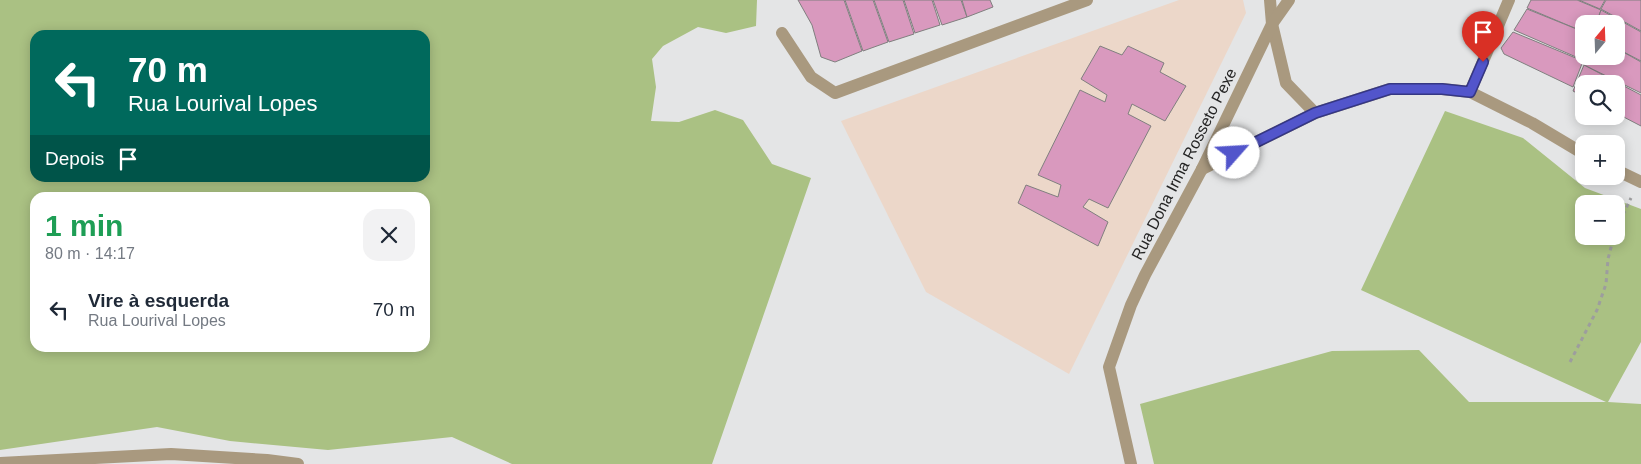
<!DOCTYPE html>
<html lang="pt">
<head>
<meta charset="utf-8">
<style>
	body { margin:0; font-family:Arial,sans-serif; background:#f2f2f3; color:#1f2937; height:100vh; display:flex; flex-direction:column; font-size:19px; white-space:nowrap }
	* { box-sizing:border-box; margin:0 }
	p { font-size:16px; color:#747a83 }
	.icon { flex:none; width:28px; height:28px; fill:none; stroke:currentColor; stroke-width:2; stroke-linecap:round; stroke-linejoin:round }
	.map { position:relative; flex:1; overflow:hidden }
	.side { position:absolute; left:30px; top:192px; width:400px; height:160px; display:flex; flex-direction:column; background:#fff; border-radius:15px; box-shadow:0 2px 12px #0003 }
	.side>* { flex:none }
	.banner { position:absolute; left:30px; top:30px; width:400px; height:152px; border-radius:15px; box-shadow:0 2px 12px #0003; background:#00695c; color:#fff; overflow:hidden }
	.needle { width:32px; rotate:19deg }
	.controls { position:absolute; left:1575px; top:15px; display:grid; gap:10px }
	.controls a { display:grid; place-items:center; width:50px; height:50px; border-radius:10px; background:#fff; box-shadow:0 2px 12px #0003; font-size:25px }
	.pin { position:absolute; display:grid; place-items:center; width:42px; height:42px; color:#fff; margin:-51px -21px; border-radius:50% 50% 50% 0; rotate:-45deg; box-shadow:0 0 5px #0007 }
	.pin .icon { rotate:45deg }
	.me { position:absolute; width:55px; margin:-28px; rotate:64deg; stroke-linejoin:round; filter:drop-shadow(0 0 4px #0008) }
	.turn { display:flex; align-items:center; gap:18px; height:105px; padding:0 15px; font-size:22px }
	.turn .icon { width:65px; height:65px; stroke-width:2.5 }
	.turn b { display:block; font-size:35px; line-height:42px }
	.then { display:flex; align-items:center; height:48px; padding:0 15px; background:#0003; gap:10px; font-size:19px }
	.round { display:grid; place-items:center; flex:none; width:52px; height:52px; border-radius:15px; background:#f2f2f3 }
	.head { display:flex; align-items:center; justify-content:space-between; height:85px; padding:0 15px }
	h1 { font-size:30px; font-weight:700; line-height:38px; color:#1e9e55 }
	ul { padding:0; list-style:none }
	li { display:flex; align-items:center; gap:15px; height:65px; padding:0 15px }
	li div { flex:1 }
	li b { display:block; font-size:19px }
	li em { font-style:normal }
	.map>svg:first-child { display:block }
	.education { fill:#ecd7c9 }
	.green { fill:#aac183; fill-rule:evenodd }
	.building { fill:#d999be; stroke:#807f7f }
	.lines { fill:none; stroke-linecap:round; stroke-linejoin:round }
	.path { stroke:#9d9d9e; stroke-width:3; stroke-dasharray:4 4; stroke-linecap:butt }
	.minor { stroke:#a9997f; stroke-width:12 }
	.route-casing { stroke:#353784; stroke-width:12 }
	.route { stroke:#5255cb; stroke-width:9 }
	.labels { text-anchor:middle; dominant-baseline:central; stroke-width:5; stroke-linejoin:round; paint-order:stroke }
	.street-label { font-size:16px; fill:#242424; stroke:#e4e5e6 }
</style>
</head>
<body>
<div class="map">
<svg width="1641" height="464" viewBox="0 0 1641 464">
	<rect width="100%" height="100%" fill="#e4e5e6"/>
	<path class="education" d="M1179,0H1243L1246,13L1069,374L926,292L841,121Z"/>
	<g class="green">
		<path d="M0,0H757L756,26L726,33L698,27L663,46L652,59L656,87L651,121L679,122L715,110L743,120L772,164L811,178L712,464H512L452,437L328,450L230,441L157,427L0,450ZM35,35H425V178H35ZM35,198H425V348H35Z"/>
		<path d="M1445,111L1523,138L1585,188L1641,209V342L1608,402L1641,404V464H1154L1140,404L1332,351L1419,350L1469,402H1606L1361,290ZM1584,204H1616V236H1584Z"/>
	</g>
	<g class="building">
		<path d="M798,0H844L862,51L835,62L821,57L812,25Z"/>
		<path d="M845,0H873L888,42L863,51Z"/>
		<path d="M874,0H903L914,34L889,42Z"/>
		<path d="M904,0H932L940,25L915,33Z"/>
		<path d="M933,0H961L967,17L942,25Z"/>
		<path d="M962,0H990L993,7L967,17Z"/>
		<path d="M1531,0H1577L1601,10L1596,24H1584V32L1527,8Z"/>
		<path d="M1579,0H1605L1600,9Z"/>
		<path d="M1606,0H1641V31L1601,9Z"/>
		<path d="M1527,9L1584,32V56L1583,60L1514,30Z"/>
		<path d="M1601,10L1641,32V61L1616,48V24H1596Z"/>
		<path d="M1513,32L1583,61L1573,87L1504,54L1501,48Z"/>
		<path d="M1100,46L1122,55L1128,46L1164,63L1160,72L1186,86L1165,121L1132,104L1128,114L1151,126L1108,208L1089,199L1083,207L1108,222L1098,246L1018,203L1026,185L1058,197L1061,185L1038,175L1080,90L1105,102L1107,95L1081,79Z"/>
		<path d="M1616,48L1641,62V93L1584,65L1586,56H1616Z"/>
		<path d="M1584,65L1641,95V126L1616,113V84H1584V97L1573,91Z"/>
	</g>
	<g class="lines">
		<g class="path">
			<path d="M1616,229L1631,198"/>
			<path d="M1570,362L1597,310L1606,284L1608,259L1614,236"/>
		</g>
		<g class="minor">
			<path d="M1270,0L1272,24L1286,83L1315,113"/>
			<path d="M782,33L811,77L835,93L1087,0"/>
			<path d="M1470,92L1509,0"/>
			<path d="M1202,169L1315,113L1390,89H1442L1470,92L1532,123L1584,154"/>
			<path d="M1616,170L1641,182"/>
			<path d="M0,463L171,454L267,460L298,464"/>
			<path d="M1131,464L1109,367L1131,305L1145,275L1202,169L1272,24L1289,0"/>
		</g>
	</g>
	<g class="lines">
		<defs>
			<path id="route" d="M1234,153L1315,113L1390,89H1442L1470,92L1483,62"/>
		</defs>
		<use href="#route" class="route-casing"/>
		<use href="#route" class="route"/>
	</g>
	<g class="labels">
		<g class="street-label">
			<text transform="translate(1184 164) rotate(-63)">Rua Dona Irma Rosseto Pexe</text>
		</g>
	</g>
</svg>
<div class="controls">
<a><svg class="needle" viewBox="-14 -14 28 28"><path d="M0-13l5 13h-10z" fill="#e53935"/><path d="M0 13l5-13h-10z" fill="#747a83"/></svg></a>
<a><svg class="icon" aria-label="search" viewBox="0 0 24 24"><circle cx="10" cy="10" r="6"/><path d="M15 15l6 6"/></svg></a>
<a>+</a>
<a>−</a>
</div>
<div class="pin" style="left:1483px;top:62px;background:#d93025"><svg class="icon" aria-label="arrive" viewBox="0 0 24 24"><path d="M6 21V4h12l-3 4 3 4H6"/></svg></div>
<svg class="me" style="left:1234px;top:153px" viewBox="-20 -20 40 40"><circle r="19" fill="#fff"/><path d="M0-13L10 11 0 6-10 11z" fill="#5255cb"/></svg>
<div class="banner">
<div class="turn"><svg class="icon" aria-label="left" viewBox="0 0 24 24"><path d="M17 20v-9H6M10 6l-5 5 5 5"/></svg><div><b>70 m</b>Rua Lourival Lopes</div></div>
<div class="then">Depois<svg class="icon" aria-label="arrive" viewBox="0 0 24 24"><path d="M6 21V4h12l-3 4 3 4H6"/></svg></div>
</div>
<section class="side">
<div class="head"><div><h1>1 min</h1><p>80 m · 14:17</p></div><a class="round"><svg class="icon" aria-label="close" viewBox="0 0 24 24"><path d="M6 6l12 12M18 6L6 18"/></svg></a></div>
<ul>
<li><svg class="icon" aria-label="left" viewBox="0 0 24 24"><path d="M17 20v-9H6M10 6l-5 5 5 5"/></svg><div><b>Vire à esquerda</b><p>Rua Lourival Lopes</p></div><em>70 m</em></li>
</ul>
</section>
</div>
</body>
</html>
